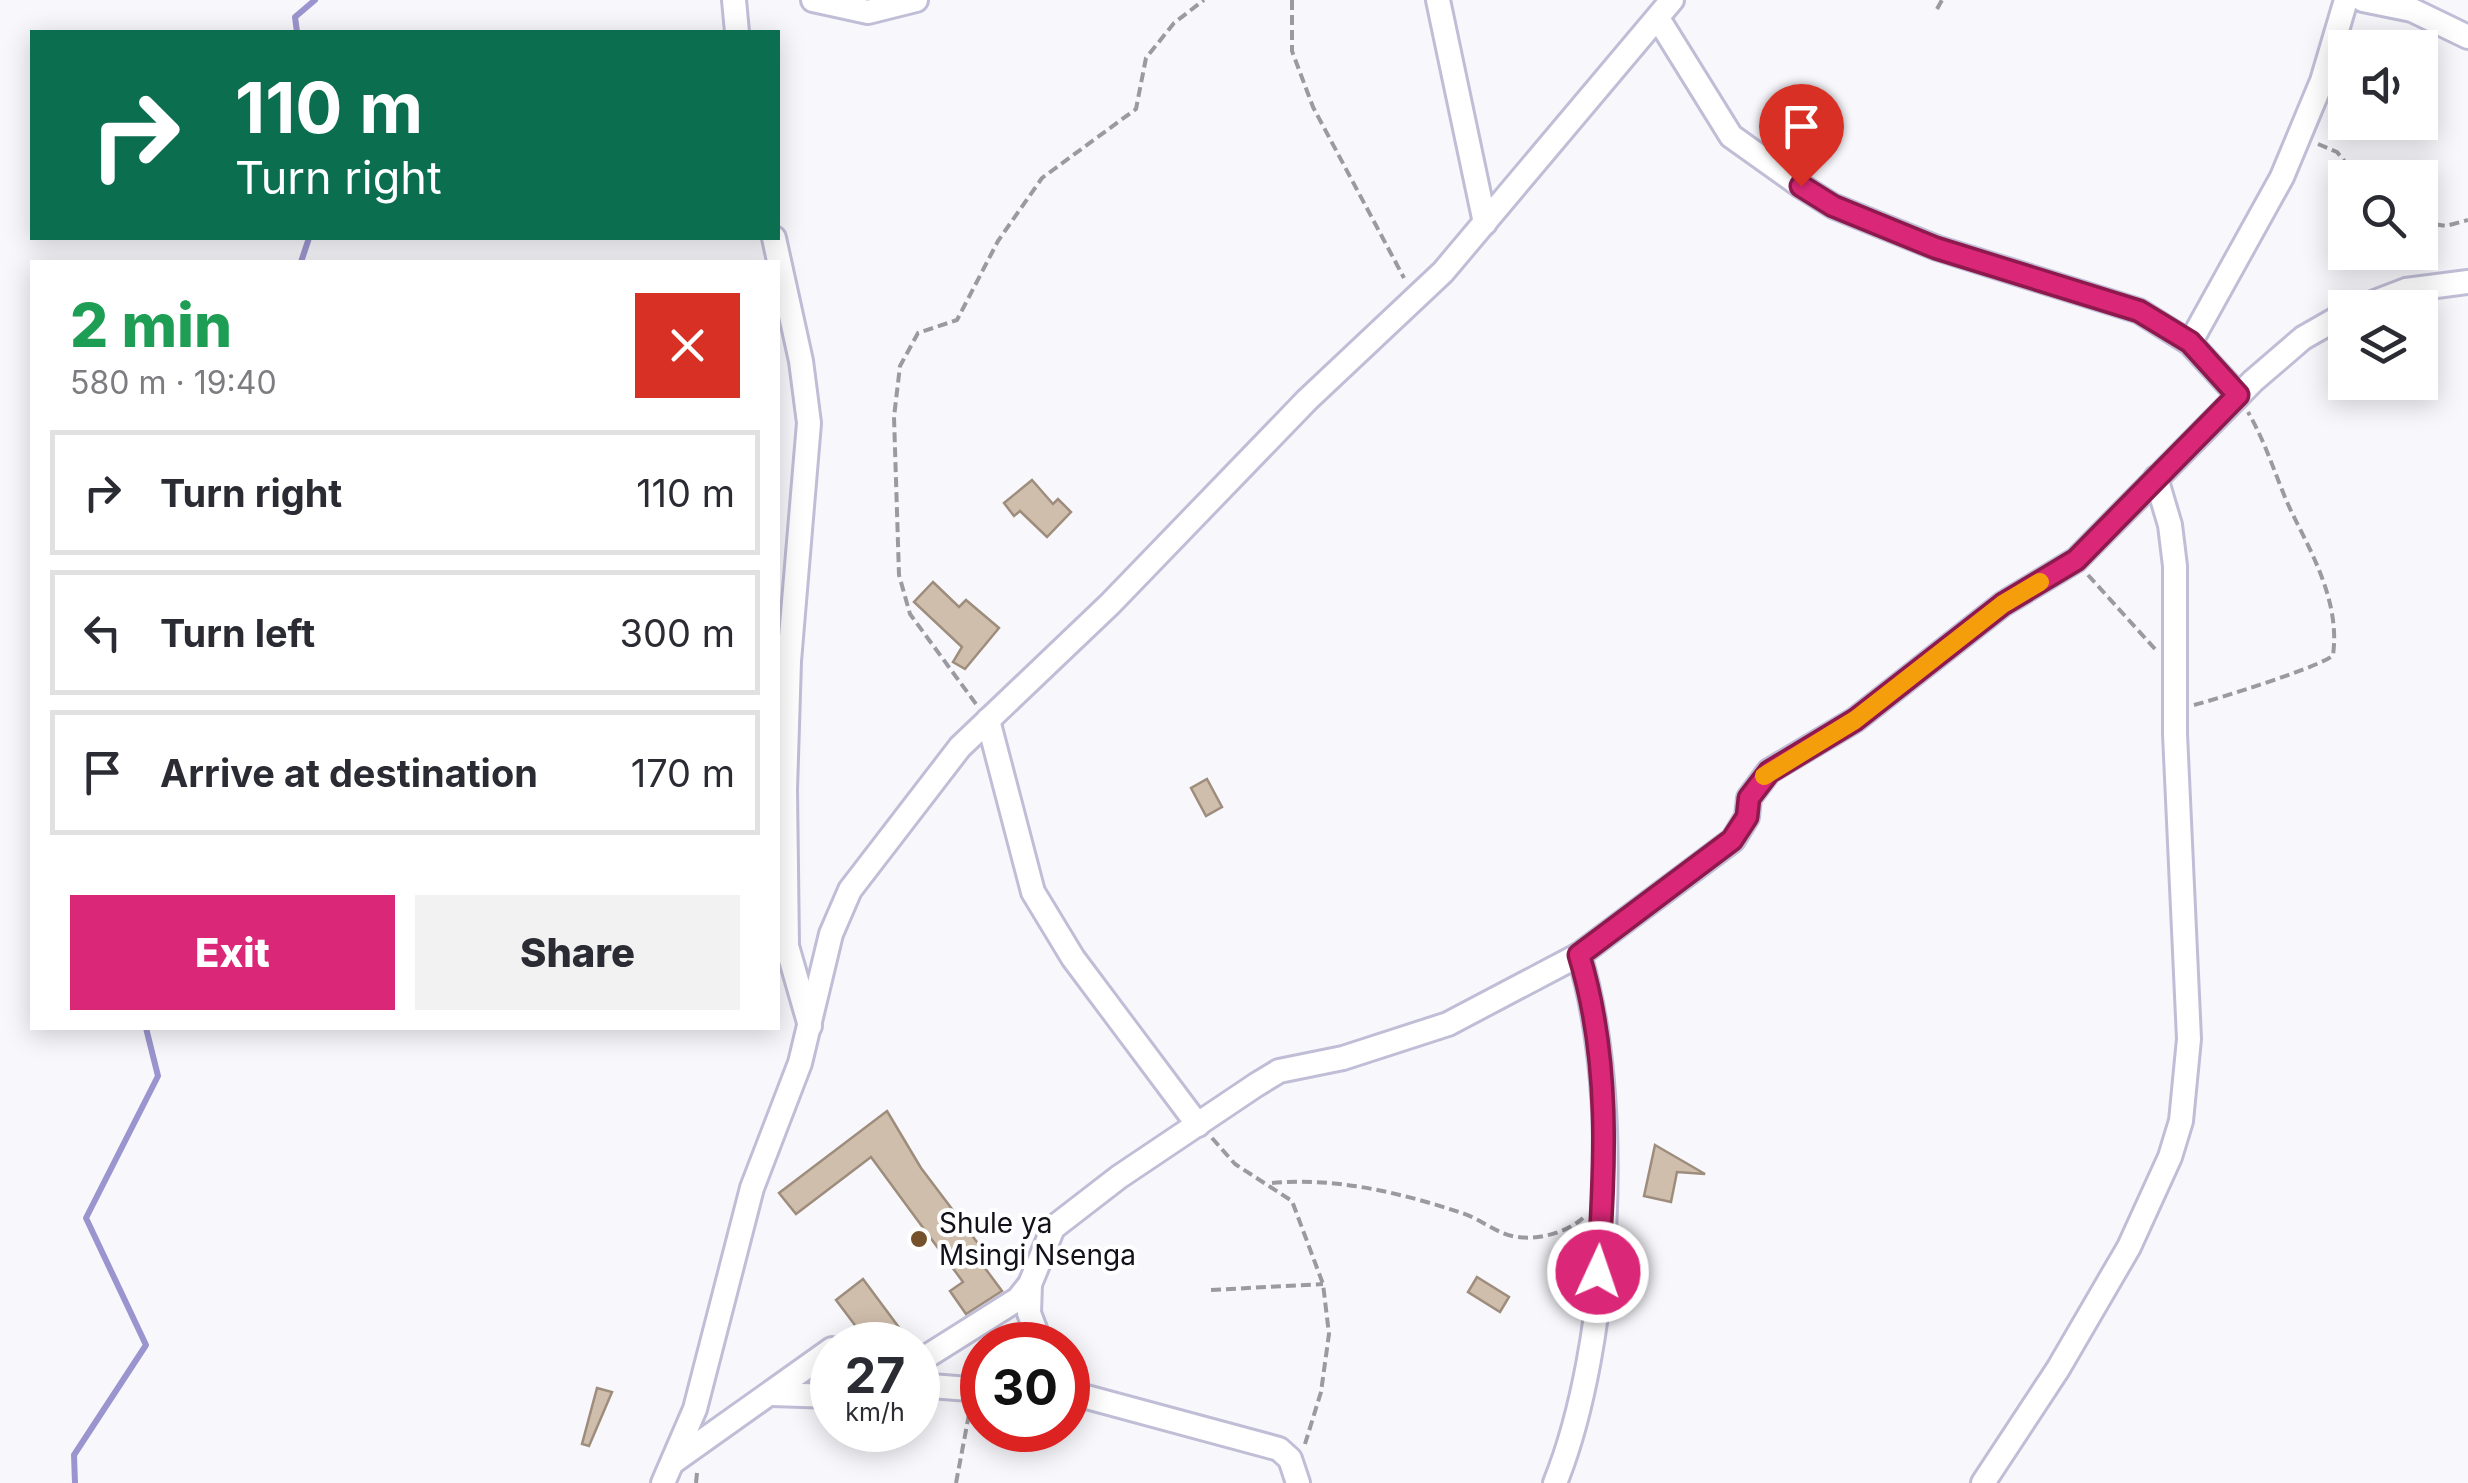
<!DOCTYPE html>
<html lang="en">
<head>
<meta charset="utf-8">
<style>
	body { margin:0; font-family:Inter,sans-serif; background:#f2f2f3; color:#2b2b33; height:100vh; display:flex; flex-direction:column; font-size:38px; white-space:nowrap }
	* { box-sizing:border-box; margin:0 }
	p { font-size:32px; color:#7c7c81 }
	.icon { flex:none; width:55px; height:55px; fill:none; stroke:currentColor; stroke-width:2; stroke-linecap:round; stroke-linejoin:round }
	.map { position:relative; flex:1; overflow:hidden }
	.details { position:absolute; left:30px; top:260px; width:750px; height:770px; display:flex; flex-direction:column; background:#fff; border-radius:0px; box-shadow:0 5px 25px #0003 }
	.details>* { flex:none }
	.guide { position:absolute; left:30px; top:30px; width:750px; height:210px; border-radius:0px; box-shadow:0 5px 25px #0003; background:#0b6e4f; color:#fff; overflow:hidden }
	.controls { position:absolute; left:2328px; top:30px; display:grid; gap:20px }
	.controls a { display:grid; place-items:center; width:110px; height:110px; border-radius:0px; background:#fff; box-shadow:0 5px 25px #0003; font-size:50px }
	.speed { position:absolute; left:810px; top:1322px; display:flex; gap:20px; font-size:50px; font-weight:700; text-align:center }
	.speed>* { display:grid; place-content:center; width:130px; height:130px; border-radius:50%; background:#fff; box-shadow:0 5px 25px #0003; line-height:1 }
	.speed small { font-size:25px; font-weight:400 }
	.speed .limit { border:15px solid #d22; background:#fff; color:#111 }
	.pin { position:absolute; display:grid; place-items:center; width:85px; height:85px; color:#fff; margin:-102px -42px; border-radius:50% 50% 50% 0; rotate:-45deg; box-shadow:0 0 10px #0007 }
	.pin .icon { rotate:45deg }
	.me { position:absolute; width:110px; margin:-55px; rotate:3deg; stroke-linejoin:round; filter:drop-shadow(0 0 8px #0008) }
	.turn { display:flex; align-items:center; gap:35px; height:210px; padding:0 40px; font-size:45px }
	.turn .icon { width:130px; height:130px; stroke-width:2.5 }
	.turn b { display:block; font-size:70px; line-height:85px }
	.round { display:grid; place-items:center; flex:none; width:105px; height:105px; border-radius:0px; background:#f2f2f3 }
	.overview { display:flex; align-items:center; justify-content:space-between; height:170px; padding:0 40px }
	h1 { font-size:60px; font-weight:800; line-height:75px; color:#1e9e55 }
	.primary-button { display:flex; gap:20px; margin-top:auto; padding:20px 40px }
	.primary-button a { flex:1; height:115px; border-radius:0px; background:#db2777; color:#fff; font-size:40px; font-weight:800; line-height:115px; text-align:center }
	.primary-button a+a { background:#f2f2f3; color:#2b2b33 }
	ul { padding:0; list-style:none }
	li { display:flex; align-items:center; gap:30px; height:125px; margin:0 20px 15px; padding:0 20px; border:5px solid #e1e1e2; border-radius:0px }
	li div { flex:1 }
	li b { display:block; font-size:38px }
	li em { font-style:normal }
	.map>svg:first-child { display:block }
	.lines { fill:none; stroke-linecap:round; stroke-linejoin:round }
	.stream { stroke:#9b95cf; stroke-width:6 }
	.building { fill:#d0beac; stroke:#9e8d7c; stroke-width:2.5 }
	.street-casing { stroke:#c0bed6; stroke-width:28 }
	.path { stroke:#9a9aa0; stroke-width:4; stroke-dasharray:10 5; stroke-linecap:butt }
	.street { stroke:#fff; stroke-width:22 }
	.route-casing { stroke:#8e194d; stroke-width:25 }
	.route { stroke:#db2777; stroke-width:18 }
	.slow { stroke:#f59e0b; stroke-width:18 }
	.poi-dot { fill:#75522b; stroke:#fff; stroke-width:4 }
	.labels { text-anchor:middle; dominant-baseline:central; stroke-width:8; stroke-linejoin:round; paint-order:stroke }
	.poi-label { font-size:28px; fill:#121119; stroke:#fff; text-anchor:start }
</style>
</head>
<body>
<div class="map">
<svg width="2468" height="1483" viewBox="0 0 2468 1483">
	<rect width="100%" height="100%" fill="#f7f7fc"/>
	<g class="lines">
		<g class="stream">
			<path d="M297,32L295,17L315,0"/>
			<path d="M301,262L309,238"/>
			<path d="M75,1483L74,1455L146,1345L86,1218L158,1076L146,1028"/>
		</g>
	</g>
	<g class="building">
		<path d="M1032,480L1053,504L1058,499L1071,512L1047,537L1020,511L1014,516L1004,503Z"/>
		<path d="M933,582L959,607L966,600L999,628L965,669L953,662L962,647L914,602Z"/>
		<path d="M1207,779L1222,807L1206,816L1191,788Z"/>
		<path d="M887,1111L921,1168L980,1246L973,1252L1002,1291L966,1314L950,1291L963,1282L871,1157L796,1214L779,1193Z"/>
		<path d="M1655,1145L1705,1174L1677,1172L1671,1202L1644,1196Z"/>
		<path d="M1477,1277L1509,1297L1500,1312L1468,1292Z"/>
		<path d="M863,1279L912,1345H870L836,1300Z"/>
		<path d="M597,1388L612,1392L589,1446L582,1444Z"/>
	</g>
	<g class="lines">
		<defs>
			<g id="street">
				<path d="M734,0L737,32"/>
				<path d="M813,0L868,12L916,0"/>
				<path d="M1438,0L1485,223"/>
				<path d="M2363,0L2412,10L2468,37"/>
				<path d="M1659,20L1731,136L1801,186L1833,206L1937,248L2139,311L2190,343L2238,395"/>
				<path d="M774,238L801,361L809,423L789,661L785,790L787,946L810,1026"/>
				<path d="M2359,308L2406,290L2468,282"/>
				<path d="M2190,343L2282,177L2322,81L2346,0"/>
				<path d="M988,720L1033,892L1073,958L1198,1125"/>
				<path d="M1030,1284L1029,1313L1041,1345"/>
				<path d="M918,1362L1018,1299L1030,1284L1053,1228L1119,1177L1256,1085L1279,1071L1343,1058L1448,1024L1579,955L1733,840L1747,817L1749,798L1769,771L1855,720L2003,604L2076,560L2253,381L2303,338L2345,314"/>
				<path d="M918,1385L982,1390"/>
				<path d="M1068,1392L1279,1449L1290,1459L1298,1483"/>
				<path d="M772,1394L832,1396"/>
				<path d="M673,1462L832,1349"/>
				<path d="M663,1483L695,1409L752,1188L800,1063L831,934L850,890L960,747L1110,604L1307,400L1443,272L1672,0"/>
				<path d="M1555,1483C1611,1344 1623,1098 1579,955"/>
				<path d="M1983,1483L2058,1369L2129,1247L2170,1157L2181,1121L2189,1039L2175,734V566L2170,525L2156,478"/>
			</g>
		</defs>
		<use href="#street" class="street-casing"/>
		<g class="path">
			<path d="M1292,0V51L1313,107L1404,278"/>
			<path d="M1937,9L1942,0"/>
			<path d="M2318,144L2337,152L2358,178"/>
			<path d="M2420,222L2446,226L2468,220"/>
			<path d="M2088,575L2155,649"/>
			<path d="M976,704L910,614L899,575L894,417L900,366L918,333L957,320L998,241L1042,178L1136,109L1146,58L1174,23L1204,0"/>
			<path d="M2194,705C2214,700 2326,665 2333,655C2340,604 2314,557 2292,513C2276,479 2268,447 2248,412"/>
			<path d="M1212,1138L1235,1164L1292,1201L1323,1284L1329,1334L1321,1392L1305,1444"/>
			<path d="M1272,1183C1335,1177 1402,1193 1462,1213C1481,1219 1498,1235 1518,1237C1540,1240 1567,1232 1583,1218"/>
			<path d="M1211,1290L1323,1284"/>
			<path d="M696,1483L697,1473"/>
			<path d="M956,1483L970,1409"/>
		</g>
		<use href="#street" class="street"/>
	</g>
	<g class="lines">
		<defs>
			<path id="route" d="M1598,1272C1605,1165 1611,1059 1579,955L1732,840L1747,817L1749,798L1769,772L1855,720L2003,604L2076,560L2238,395L2190,342L2139,311L1936,248L1833,206L1801,186"/>
		</defs>
		<use href="#route" class="route-casing"/>
		<use href="#route" class="route"/>
		<path class="slow" d="M1764,776L1855,720L2003,604L2040,582"/>
	</g>
	<circle class="poi-dot" cx="919" cy="1239" r="10"/>
	<g class="labels">
		<g class="poi-label">
			<text x="939" y="1223">Shule ya<tspan x="939" dy="32">Msingi Nsenga</tspan></text>
		</g>
	</g>
</svg>
<div class="controls">
<a><svg class="icon" aria-label="sound" viewBox="0 0 24 24"><path d="M4 9h4l5-4v14l-5-4H4zM17 9q2 3 0 6"/></svg></a>
<a><svg class="icon" aria-label="search" viewBox="0 0 24 24"><circle cx="10" cy="10" r="6"/><path d="M15 15l6 6"/></svg></a>
<a><svg class="icon" aria-label="layers" viewBox="0 0 24 24"><path d="M12 4l9 5-9 5-9-5zM3 14l9 5 9-5"/></svg></a>
</div>
<div class="speed"><div>27<small>km/h</small></div><div class="limit">30</div></div>
<div class="pin" style="left:1801px;top:186px;background:#d93025"><svg class="icon" aria-label="arrive" viewBox="0 0 24 24"><path d="M6 21V4h12l-3 4 3 4H6"/></svg></div>
<svg class="me" style="left:1598px;top:1272px" viewBox="-20 -20 40 40"><circle r="17" fill="#db2777" stroke="#fff" stroke-width="3"/><path d="M0-11L8 9 0 5-8 9z" fill="#fff"/></svg>
<div class="guide">
<div class="turn"><svg class="icon" aria-label="right" viewBox="0 0 24 24"><path d="M7 20v-9h11M14 6l5 5-5 5"/></svg><div><b>110 m</b>Turn right</div></div>
</div>
<section class="details">
<div class="overview"><div><h1>2 min</h1><p>580 m · 19:40</p></div><a class="round" style="background:#d93025;color:#fff"><svg class="icon" aria-label="close" viewBox="0 0 24 24"><path d="M6 6l12 12M18 6L6 18"/></svg></a></div>
<ul>
<li><svg class="icon" aria-label="right" viewBox="0 0 24 24"><path d="M7 20v-9h11M14 6l5 5-5 5"/></svg><div><b>Turn right</b></div><em>110 m</em></li>
<li><svg class="icon" aria-label="left" viewBox="0 0 24 24"><path d="M17 20v-9H6M10 6l-5 5 5 5"/></svg><div><b>Turn left</b></div><em>300 m</em></li>
<li><svg class="icon" aria-label="arrive" viewBox="0 0 24 24"><path d="M6 21V4h12l-3 4 3 4H6"/></svg><div><b>Arrive at destination</b></div><em>170 m</em></li>
</ul>
<div class="primary-button"><a>Exit</a><a>Share</a></div>
</section>
</div>
</body>
</html>
